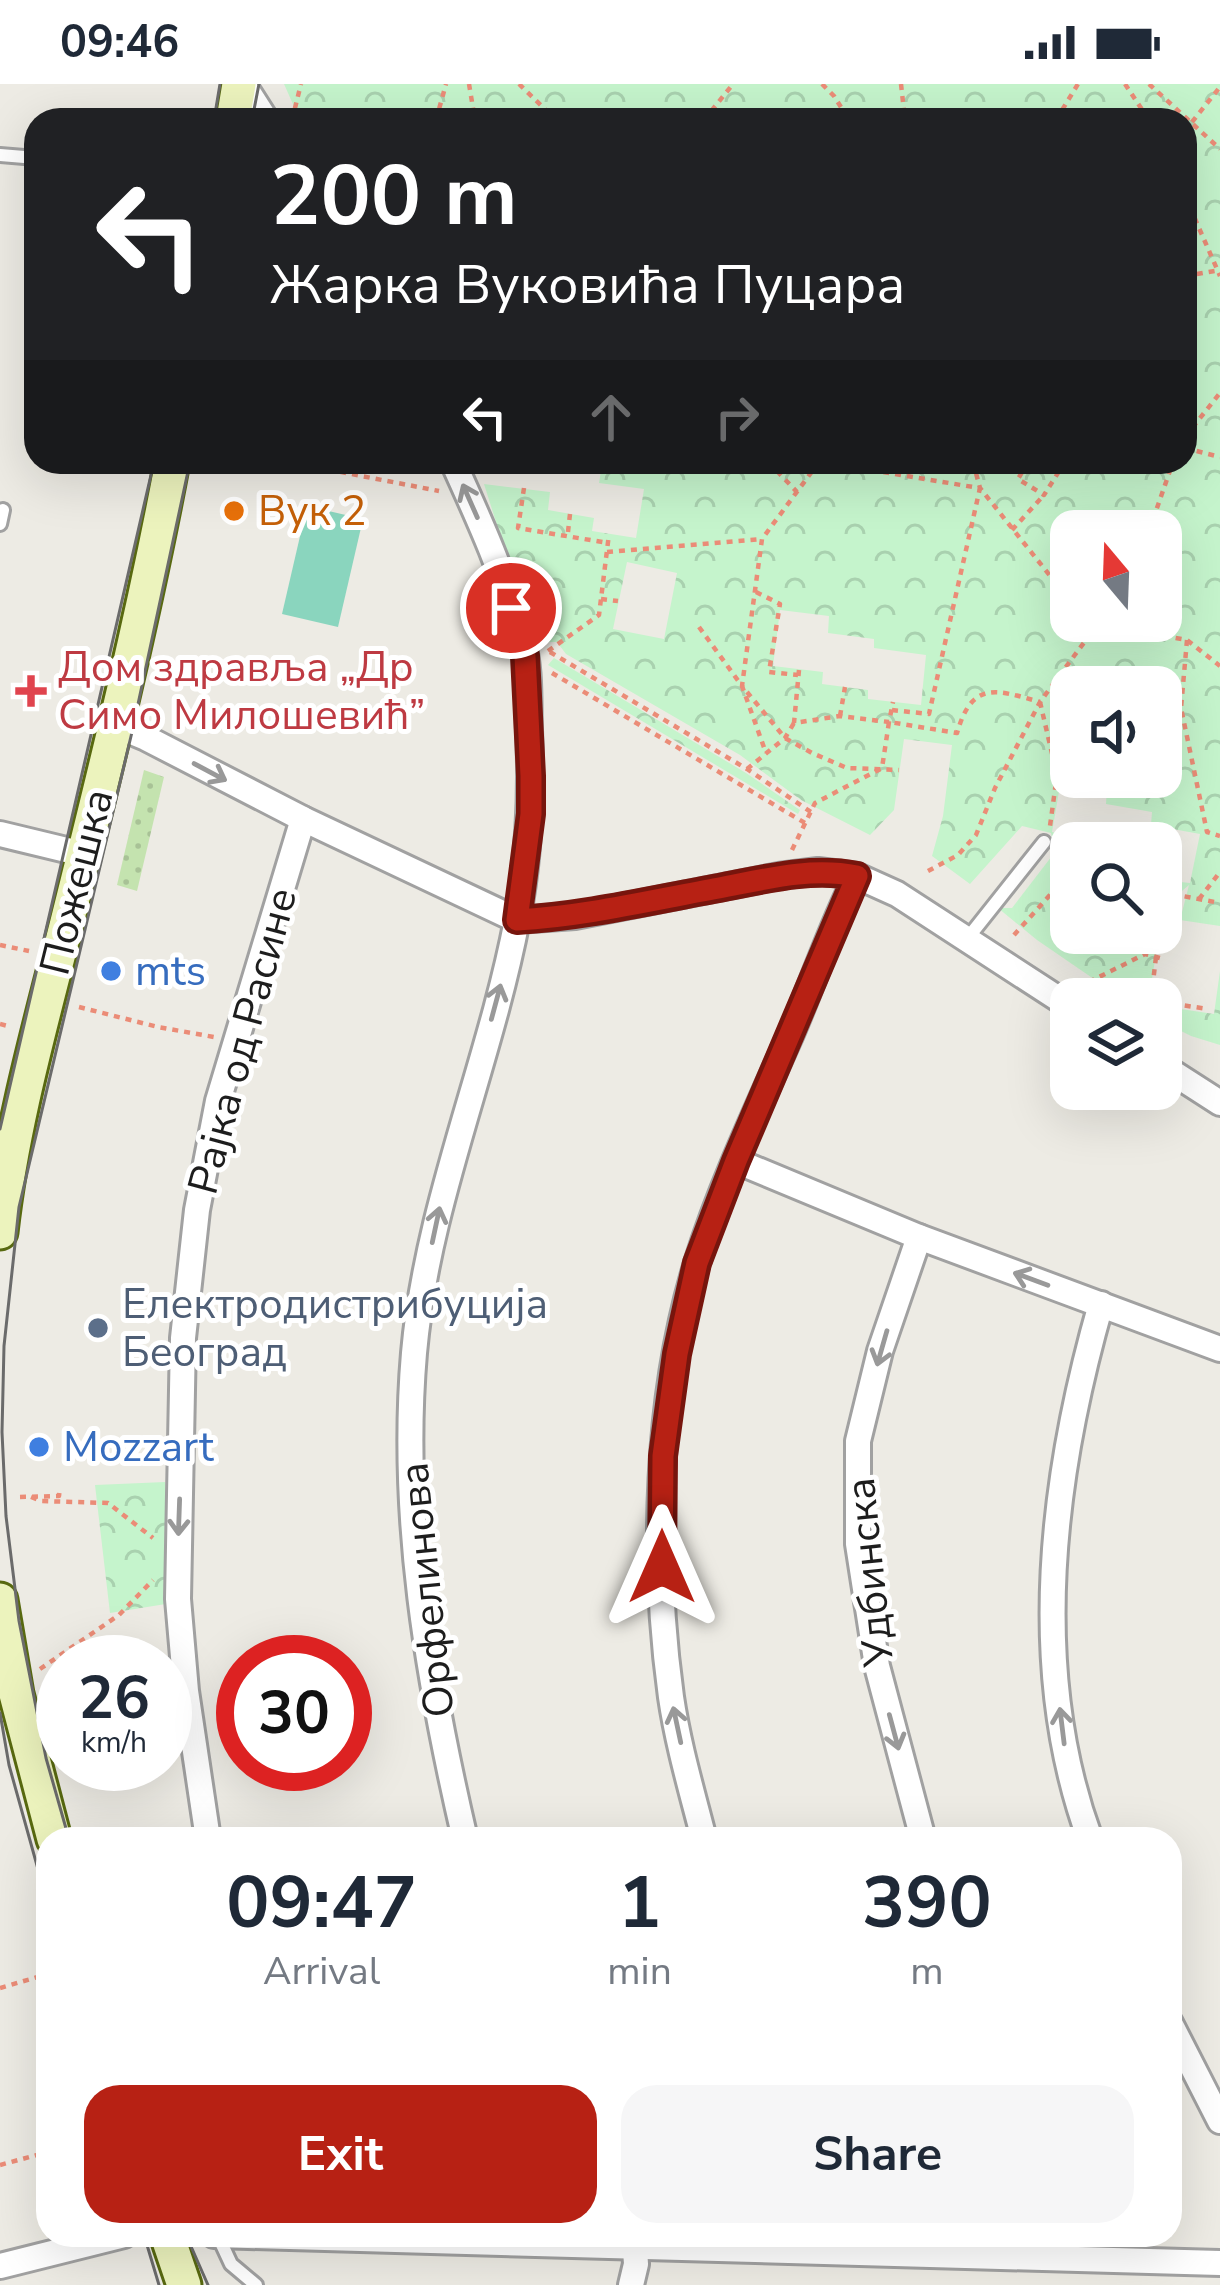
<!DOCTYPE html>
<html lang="en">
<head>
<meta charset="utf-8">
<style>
	body { margin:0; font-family:"Nunito Sans",sans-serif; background:#f6f6f7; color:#1f2937; height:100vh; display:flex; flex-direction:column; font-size:45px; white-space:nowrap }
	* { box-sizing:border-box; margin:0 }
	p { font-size:39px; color:#747a83 }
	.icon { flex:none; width:66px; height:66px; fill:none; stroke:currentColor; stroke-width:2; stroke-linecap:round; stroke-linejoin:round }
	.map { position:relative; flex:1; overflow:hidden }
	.panel { position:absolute; left:36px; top:1743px; width:1146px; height:420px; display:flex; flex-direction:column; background:#fff; border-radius:36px; box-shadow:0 12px 48px #0002 }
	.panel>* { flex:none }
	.guide { position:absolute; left:24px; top:24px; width:1173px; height:366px; border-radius:36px; box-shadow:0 12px 48px #0002; background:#202124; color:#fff; overflow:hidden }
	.needle { width:78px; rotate:341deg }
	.fabs { position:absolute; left:1050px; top:426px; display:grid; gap:24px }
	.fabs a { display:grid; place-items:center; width:132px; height:132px; border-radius:24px; background:#fff; box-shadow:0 12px 48px #0002; font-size:60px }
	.speed { position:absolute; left:36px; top:1551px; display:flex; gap:24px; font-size:60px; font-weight:700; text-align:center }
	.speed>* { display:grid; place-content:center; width:156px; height:156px; border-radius:50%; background:#fff; box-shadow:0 12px 48px #0002; line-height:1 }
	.speed small { font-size:30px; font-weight:400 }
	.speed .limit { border:18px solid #d22; background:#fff; color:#111 }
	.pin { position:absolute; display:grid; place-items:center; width:102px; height:102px; color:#fff; margin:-51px; border:6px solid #fff; border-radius:50%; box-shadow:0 3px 12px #0007 }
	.me { position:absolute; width:132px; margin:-66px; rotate:0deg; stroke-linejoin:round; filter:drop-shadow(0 0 9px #0008) }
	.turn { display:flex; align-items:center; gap:42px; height:252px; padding:0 48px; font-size:54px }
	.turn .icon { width:156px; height:156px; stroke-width:2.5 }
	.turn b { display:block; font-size:84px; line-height:102px }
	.lanes { display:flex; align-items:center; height:114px; padding:0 48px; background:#0003; justify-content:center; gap:60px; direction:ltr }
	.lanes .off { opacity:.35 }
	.eta { display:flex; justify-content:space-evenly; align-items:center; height:204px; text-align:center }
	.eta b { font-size:72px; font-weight:700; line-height:84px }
	.button { display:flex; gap:24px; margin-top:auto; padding:24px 48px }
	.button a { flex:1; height:138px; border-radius:36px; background:#b72114; color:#fff; font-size:48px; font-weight:700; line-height:138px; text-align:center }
	.button a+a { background:#f6f6f7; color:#1f2937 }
	.status { display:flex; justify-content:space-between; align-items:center; height:84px; padding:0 60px; background:#fff; direction:ltr }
	.status svg { height:33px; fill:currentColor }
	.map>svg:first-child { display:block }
	.grass { fill:url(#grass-dots) }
	.park { fill:url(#park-crowns); fill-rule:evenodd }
	.pitch { fill:#8ad5be }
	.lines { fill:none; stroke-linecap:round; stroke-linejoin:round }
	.service-casing { stroke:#a1a1a1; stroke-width:18 }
	.minor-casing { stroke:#a1a1a1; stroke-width:30 }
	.secondary-casing { stroke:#586910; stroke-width:39 }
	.path { stroke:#eb8c77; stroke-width:4.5; stroke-dasharray:6 6; stroke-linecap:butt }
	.service { stroke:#fff; stroke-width:12 }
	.minor { stroke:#fff; stroke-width:24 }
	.secondary { stroke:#ecf3bd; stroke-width:33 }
	.tram { stroke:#6b6b6b; stroke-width:3 }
	.oneway { stroke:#999 }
	.route-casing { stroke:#77150d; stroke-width:30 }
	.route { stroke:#b72114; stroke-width:21 }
	.food-dot { fill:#e8710a; stroke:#fff; stroke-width:4.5 }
	.health-dot { fill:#e0444e; stroke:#fff; stroke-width:4.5 }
	.shop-dot { fill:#3f7fe0; stroke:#fff; stroke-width:4.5 }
	.service-dot { fill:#5c6f8a; stroke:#fff; stroke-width:4.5 }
	.labels { text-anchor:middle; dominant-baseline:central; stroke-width:10; stroke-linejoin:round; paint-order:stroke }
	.food-label { font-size:42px; fill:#c56008; stroke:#fff; text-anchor:start }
	.health-label { font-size:42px; fill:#be3a42; stroke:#fff; text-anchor:start }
	.street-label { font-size:42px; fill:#1d1d1d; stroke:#fff }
	.shop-label { font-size:42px; fill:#366cbe; stroke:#fff; text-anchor:start }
	.service-label { font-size:42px; fill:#4e5e75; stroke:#fff; text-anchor:start }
</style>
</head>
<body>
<div class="status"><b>09:46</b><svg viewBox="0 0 49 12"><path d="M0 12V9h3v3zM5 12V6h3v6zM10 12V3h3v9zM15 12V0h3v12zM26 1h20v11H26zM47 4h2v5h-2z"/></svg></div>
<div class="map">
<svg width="1220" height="2201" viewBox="0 0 1220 2201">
	<defs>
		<pattern id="grass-dots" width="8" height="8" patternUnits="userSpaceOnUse" patternTransform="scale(3)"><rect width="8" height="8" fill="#c4e3af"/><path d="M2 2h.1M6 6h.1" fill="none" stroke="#a8c296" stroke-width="1.8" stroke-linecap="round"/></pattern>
		<pattern id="park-crowns" width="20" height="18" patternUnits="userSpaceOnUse" patternTransform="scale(3)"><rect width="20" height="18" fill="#c5f4cc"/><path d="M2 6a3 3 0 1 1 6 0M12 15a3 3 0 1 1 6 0" fill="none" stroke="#a9d1af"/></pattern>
	</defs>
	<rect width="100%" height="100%" fill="#edebe4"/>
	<path class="grass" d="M144,686L164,693L137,807L117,801Z"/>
	<g class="park">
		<path d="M284,0H1220V842L1180,836L1189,801L1164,822L1161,839V796L1190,799L1200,750L1151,741L1152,728L1106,720L1107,703L1061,696L1052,748L1102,757L1071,759V849H1159L1149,915H1123L1037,856L998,824H1012L1055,768L1051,749L1022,742L970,800L932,772L943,732L952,661L904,655L894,726L870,751L801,716L740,671L566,570L557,558H534L484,400L550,408L548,426L594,434L592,447L636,454L644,405L599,399L602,381L584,378H1185V36H300ZM1071,447H1161V537H1071ZM627,478L677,489L664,555L613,545ZM780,526L829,532L828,549L874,555V564L926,571L921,621L868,615V606L822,600L823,588L773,582ZM1071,603H1161V693H1071Z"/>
		<path d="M554,574L746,689L800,726L798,730L548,581Z"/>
		<path d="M1220,887V961L1191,952L1161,937V922L1214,930Z"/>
		<path d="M165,1398L172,1519L110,1529L95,1401Z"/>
	</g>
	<path class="pitch" d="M307,422L363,435L338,543L282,530Z"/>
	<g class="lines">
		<defs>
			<g id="service">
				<path d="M0,71L36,74"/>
				<path d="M0,440L3,426"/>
				<path d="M967,855L1044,758"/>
				<path d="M218,2152L231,2180L256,2201"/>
			</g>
			<g id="minor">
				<path d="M243,0L266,36"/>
				<path d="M453,378C479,435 506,495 522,556C530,584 528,617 529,646C532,710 529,773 517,836C489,982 427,1120 414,1269C400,1433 428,1596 465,1755"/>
				<path d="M117,642L146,654L303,735L517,836L575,832L779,792L818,787L857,792L897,810L1071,923"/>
				<path d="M0,750L83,770"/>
				<path d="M1161,981L1220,1019"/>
				<path d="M736,1077L919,1153L1220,1265"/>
				<path d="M919,1153L880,1267L858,1357V1460L877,1582L923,1755"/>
				<path d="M208,1755L186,1607L178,1515L183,1254L197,1126L218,1017L303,735"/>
				<path d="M704,1755C692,1708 678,1661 671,1613C652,1475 656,1314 697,1179C721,1102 757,1026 790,952C813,899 831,843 857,792"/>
				<path d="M1090,1755C1027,1584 1052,1391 1101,1220"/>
				<path d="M1170,1939L1220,2037"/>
				<path d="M214,2151L1220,2179"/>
				<path d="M0,2182L124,2151"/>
				<path d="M631,2201L636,2180L634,2151"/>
			</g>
			<g id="secondary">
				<path d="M233,36L239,0"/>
				<path d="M0,1148C12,1041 42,937 68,834C106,682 143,532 172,378"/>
				<path d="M0,1516L16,1610L54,1755"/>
				<path d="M167,2151L184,2201"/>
			</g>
		</defs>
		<use href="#service" class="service-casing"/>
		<use href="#minor" class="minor-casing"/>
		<use href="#secondary" class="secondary-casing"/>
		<g class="path">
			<path d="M469,0L475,36"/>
			<path d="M519,0L556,36"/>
			<path d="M822,0L834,12L849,36"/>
			<path d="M901,0L905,36"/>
			<path d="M1125,0L1149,36"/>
			<path d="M1149,0L1220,65"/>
			<path d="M292,36L301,0"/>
			<path d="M436,36L446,0"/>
			<path d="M704,36L733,0"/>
			<path d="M1056,36L1078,0"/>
			<path d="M1192,38L1220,3"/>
			<path d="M1185,112L1220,192"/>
			<path d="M1185,192L1215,187"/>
			<path d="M1185,353L1220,309"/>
			<path d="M1185,364L1220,373"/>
			<path d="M306,378L315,383L439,407"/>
			<path d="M819,378L762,455L742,602L785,654L812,669L847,684L899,686"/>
			<path d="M849,378L865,385L979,404"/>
			<path d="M973,378L980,404L1071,518"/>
			<path d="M1028,378L1018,395L1044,411L1065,378"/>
			<path d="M777,387L797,408"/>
			<path d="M524,404L518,444L608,459"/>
			<path d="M1012,446L1044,411"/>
			<path d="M1149,447L1173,378"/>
			<path d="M568,448L570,430"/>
			<path d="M607,468L762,455"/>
			<path d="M756,508L780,520L769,588L798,591"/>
			<path d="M601,515L618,517"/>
			<path d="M1106,537L1129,546L1187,556L1220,582"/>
			<path d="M699,543L742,602L766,669"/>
			<path d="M1187,556L1181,624L1207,748L1220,752"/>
			<path d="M548,567L599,531L609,450"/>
			<path d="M550,568L747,685L811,728"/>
			<path d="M799,586L794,639L840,632L889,638L893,618"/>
			<path d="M552,589L805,739"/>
			<path d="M1040,618L1057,691L1050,742"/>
			<path d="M892,626L929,630L980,404"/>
			<path d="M840,632L845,603"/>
			<path d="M747,685L785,654L794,639"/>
			<path d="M1060,754L1075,757"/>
			<path d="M792,766L815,719L882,684L889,638L957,649C972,597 995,605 1040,618"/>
			<path d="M928,787L958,771L976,751L995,704L1040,618L1100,537"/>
			<path d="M1068,791L1071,777"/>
			<path d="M1161,808L1220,819"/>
			<path d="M1166,809L1168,797"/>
			<path d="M1199,815L1220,788"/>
			<path d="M1014,851L1068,791H1071"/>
			<path d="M0,861L29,867"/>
			<path d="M1089,898L1145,870L1160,874"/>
			<path d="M1151,915L1156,873"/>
			<path d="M1161,918L1208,925"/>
			<path d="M79,923L158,943L214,953"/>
			<path d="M0,940L8,942"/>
			<path d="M20,1413L59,1412L60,1403"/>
			<path d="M31,1413L41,1417L108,1419L153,1454"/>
			<path d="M40,1585L119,1531L153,1496"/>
			<path d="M0,1904L48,1890"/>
			<path d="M0,2081L48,2068"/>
		</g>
		<use href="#service" class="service"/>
		<use href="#minor" class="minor"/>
		<use href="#secondary" class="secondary"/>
		<g class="tram">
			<path d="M214,36L220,0"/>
			<path d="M252,36L259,0"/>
			<path d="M0,1045L154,378"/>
			<path d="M0,1629L9,1681L48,1821"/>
			<path d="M69,1755L46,1674L19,1537L6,1432L2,1348L4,1262L19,1123L132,648L190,378"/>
			<path d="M144,2151L159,2201"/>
			<path d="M186,2151L208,2201"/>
		</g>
	</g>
	<defs><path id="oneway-shaft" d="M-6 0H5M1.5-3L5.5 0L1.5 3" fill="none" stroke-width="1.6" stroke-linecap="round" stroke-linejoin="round" transform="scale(3)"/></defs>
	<g class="oneway">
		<use href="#oneway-shaft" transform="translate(470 417) rotate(-114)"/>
		<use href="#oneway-shaft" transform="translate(210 688) rotate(28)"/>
		<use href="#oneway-shaft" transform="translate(496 918) rotate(-75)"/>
		<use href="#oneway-shaft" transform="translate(436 1141) rotate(-78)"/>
		<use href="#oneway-shaft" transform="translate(1031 1195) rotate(-160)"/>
		<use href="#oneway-shaft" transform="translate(882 1264) rotate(106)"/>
		<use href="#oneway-shaft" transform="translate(179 1433) rotate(92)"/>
		<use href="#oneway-shaft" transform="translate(677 1641) rotate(-102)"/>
		<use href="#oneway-shaft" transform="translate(1062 1642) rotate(-97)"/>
		<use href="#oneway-shaft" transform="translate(894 1648) rotate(75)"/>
	</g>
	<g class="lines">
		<defs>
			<path id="route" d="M511,524L525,572L531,692V730L517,836C586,832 652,816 719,804C766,795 810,783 857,792L736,1077L697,1179L677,1270L663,1372L662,1483"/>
		</defs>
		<use href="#route" class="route-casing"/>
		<use href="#route" class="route"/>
	</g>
	<circle class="food-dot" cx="234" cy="427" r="12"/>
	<path class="health-dot" d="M25 589h12v12h12v12h-12v12h-12v-12h-12v-12h12z"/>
	<g class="shop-dot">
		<circle cx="111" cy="887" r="12"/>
		<circle cx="39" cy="1363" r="12"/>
	</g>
	<circle class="service-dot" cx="98" cy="1244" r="12"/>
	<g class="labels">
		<g class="food-label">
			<text x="258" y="427">Вук 2</text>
		</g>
		<g class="health-label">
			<text x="58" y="583">Дом здравља „Др<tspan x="58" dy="48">Симо Милошевић”</tspan></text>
		</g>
		<g class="street-label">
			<text transform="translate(77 798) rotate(-76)">Пожешка</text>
			<text transform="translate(243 957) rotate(-75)">Рајка од Расине</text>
			<text transform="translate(870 1488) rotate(-96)">Удбинска</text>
			<text transform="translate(427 1506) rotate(-96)">Орфелинова</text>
		</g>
		<g class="shop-label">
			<text x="135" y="887">mts</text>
			<text x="63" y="1363">Mozzart</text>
		</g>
		<g class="service-label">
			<text x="122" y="1220">Електродистрибуција<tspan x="122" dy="48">Београд</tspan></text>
		</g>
	</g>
</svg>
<div class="fabs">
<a><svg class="needle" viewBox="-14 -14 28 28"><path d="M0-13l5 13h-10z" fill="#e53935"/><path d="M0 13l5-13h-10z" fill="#747a83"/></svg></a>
<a><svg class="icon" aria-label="sound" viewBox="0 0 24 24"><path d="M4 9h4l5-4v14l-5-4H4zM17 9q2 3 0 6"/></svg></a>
<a><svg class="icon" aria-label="search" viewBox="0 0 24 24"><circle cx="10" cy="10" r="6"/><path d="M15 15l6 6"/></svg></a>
<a><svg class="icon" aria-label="layers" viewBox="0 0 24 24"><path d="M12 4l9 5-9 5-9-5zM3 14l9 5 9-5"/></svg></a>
</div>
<div class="speed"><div>26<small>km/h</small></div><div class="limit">30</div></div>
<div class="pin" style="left:511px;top:524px;background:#d93025"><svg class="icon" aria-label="arrive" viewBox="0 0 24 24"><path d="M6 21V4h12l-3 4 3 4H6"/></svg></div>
<svg class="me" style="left:662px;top:1483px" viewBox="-20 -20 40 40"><path d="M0-17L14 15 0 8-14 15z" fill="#b72114" stroke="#fff" stroke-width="4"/></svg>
<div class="guide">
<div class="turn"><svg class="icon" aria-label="left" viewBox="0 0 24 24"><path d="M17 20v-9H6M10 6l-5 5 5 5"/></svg><div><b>200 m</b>Жарка Вуковића Пуцара</div></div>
<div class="lanes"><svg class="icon" aria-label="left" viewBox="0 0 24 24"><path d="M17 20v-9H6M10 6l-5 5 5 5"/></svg><svg class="icon off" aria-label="ahead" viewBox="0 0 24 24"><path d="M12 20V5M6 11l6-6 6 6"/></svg><svg class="icon off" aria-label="right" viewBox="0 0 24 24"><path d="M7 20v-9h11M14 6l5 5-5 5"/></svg></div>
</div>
<section class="panel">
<div class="eta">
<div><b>09:47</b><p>Arrival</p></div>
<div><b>1</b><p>min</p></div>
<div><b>390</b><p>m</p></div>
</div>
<div class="button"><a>Exit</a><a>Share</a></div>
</section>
</div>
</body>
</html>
